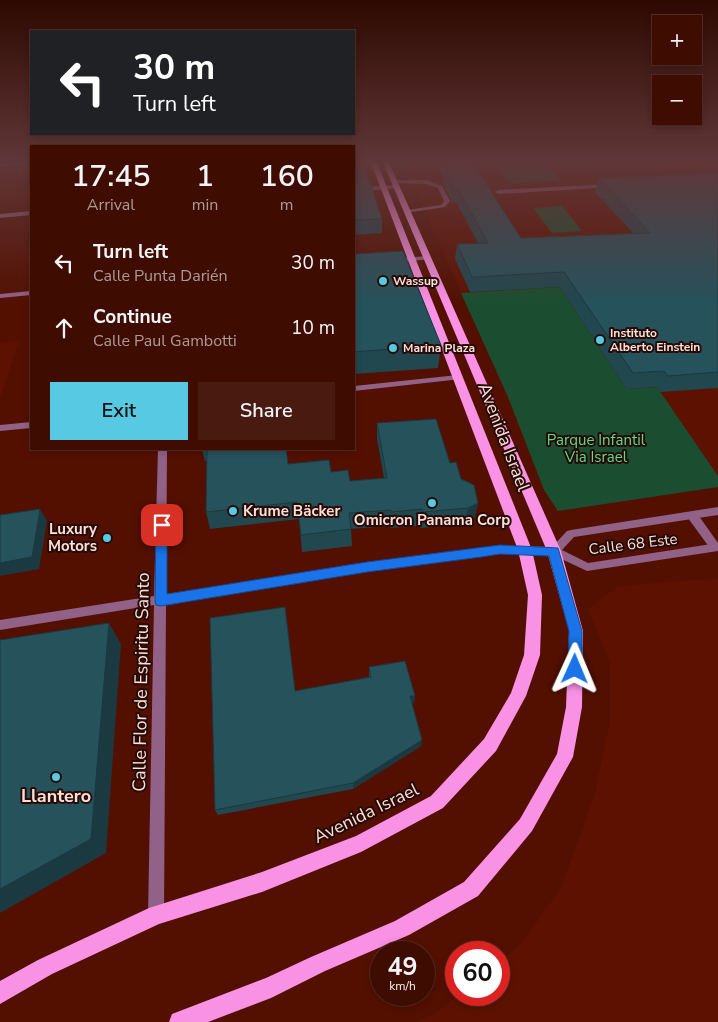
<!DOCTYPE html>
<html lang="en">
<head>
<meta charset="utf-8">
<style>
	body { margin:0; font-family:"Nunito Sans",sans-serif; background:#491a10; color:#f1f3f6; height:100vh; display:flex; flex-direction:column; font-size:19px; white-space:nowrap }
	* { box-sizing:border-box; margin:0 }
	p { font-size:16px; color:#ad9b99 }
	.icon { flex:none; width:28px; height:28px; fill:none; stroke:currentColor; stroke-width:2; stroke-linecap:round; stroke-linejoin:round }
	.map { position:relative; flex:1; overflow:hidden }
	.sheet { position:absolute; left:30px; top:145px; width:325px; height:305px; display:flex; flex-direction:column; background:#3e0c01; border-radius:0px; box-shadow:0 2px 8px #0003,0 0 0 1px #572c23 }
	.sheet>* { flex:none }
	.top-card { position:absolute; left:30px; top:30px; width:325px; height:105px; border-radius:0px; box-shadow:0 2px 8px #0003,0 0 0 1px #572c23; background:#202124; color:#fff; overflow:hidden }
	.controls { position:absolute; left:652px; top:15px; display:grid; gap:10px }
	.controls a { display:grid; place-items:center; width:50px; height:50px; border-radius:0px; background:#3e0c01; box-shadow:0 2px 8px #0003,0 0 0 1px #572c23; font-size:25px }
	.speed { position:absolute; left:370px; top:941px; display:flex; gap:10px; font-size:25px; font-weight:700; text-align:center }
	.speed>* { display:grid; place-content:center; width:65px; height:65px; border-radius:50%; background:#3e0c01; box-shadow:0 2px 8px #0003,0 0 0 1px #572c23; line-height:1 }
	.speed small { font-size:12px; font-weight:400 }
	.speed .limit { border:8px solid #d22; background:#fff; color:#111 }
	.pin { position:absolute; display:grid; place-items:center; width:42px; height:42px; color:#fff; margin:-21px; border-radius:10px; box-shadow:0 2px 8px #0006 }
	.me { position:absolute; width:55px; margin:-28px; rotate:1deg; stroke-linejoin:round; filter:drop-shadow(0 0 4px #0008) }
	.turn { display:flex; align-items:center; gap:18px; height:105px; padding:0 20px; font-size:22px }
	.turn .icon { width:65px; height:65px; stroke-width:2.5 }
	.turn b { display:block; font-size:35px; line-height:42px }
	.eta { display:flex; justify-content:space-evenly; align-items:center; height:85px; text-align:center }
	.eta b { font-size:30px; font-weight:600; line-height:35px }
	.action { display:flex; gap:10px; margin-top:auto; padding:10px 20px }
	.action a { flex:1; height:58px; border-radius:0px; background:#57c9e2; color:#111; font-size:20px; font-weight:600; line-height:58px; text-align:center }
	.action a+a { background:#491a10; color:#f1f3f6 }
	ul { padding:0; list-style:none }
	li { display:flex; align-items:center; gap:15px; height:65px; padding:0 20px }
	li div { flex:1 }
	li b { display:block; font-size:19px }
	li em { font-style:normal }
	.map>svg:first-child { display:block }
	.built { fill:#5d1201 }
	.green { fill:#1b4e30 }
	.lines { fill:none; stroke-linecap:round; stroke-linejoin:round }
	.service { fill:#926188; fill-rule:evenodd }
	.minor { fill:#926188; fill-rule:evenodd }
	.tertiary { fill:#926188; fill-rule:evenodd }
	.primary { fill:#f992e5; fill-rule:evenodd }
	.wall { fill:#21474f }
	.shaded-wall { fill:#1b3940 }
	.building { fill:#26525c; stroke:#1b3940 }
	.route { fill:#1a73e8; stroke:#114b97 }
	.poi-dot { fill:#57c9e2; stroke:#270a05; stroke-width:2 }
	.labels { text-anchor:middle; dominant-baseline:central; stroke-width:4; stroke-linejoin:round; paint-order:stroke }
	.far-poi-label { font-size:12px; font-weight:bold; fill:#fae0da; stroke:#270a05; text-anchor:start }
	.park-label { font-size:15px; fill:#5bdc90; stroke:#270a05 }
	.poi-label { font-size:15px; font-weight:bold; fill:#fae0da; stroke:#270a05; text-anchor:start }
	.street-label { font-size:15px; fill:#fae0da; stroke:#270a05 }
	.near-street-label { font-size:18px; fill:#fae0da; stroke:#270a05 }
	.near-poi-label { font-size:18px; font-weight:bold; fill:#fae0da; stroke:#270a05 }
</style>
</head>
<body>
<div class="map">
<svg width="718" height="1022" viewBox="0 0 718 1022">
	<rect width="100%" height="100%" fill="#531001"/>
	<g class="built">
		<path d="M402,160H718V476L657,387L508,397Z"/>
		<path d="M19,341L0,398V343Z"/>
		<path d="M718,578V1022H414L435,1014L458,995H499V962L521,944L561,888L594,796L610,722V662L588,609L618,586Z"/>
	</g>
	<g class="green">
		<path d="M544,160L551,169L500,171L493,161Z"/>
		<path d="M552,170L561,181L508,183L500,172Z"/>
		<path d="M562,206L582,231L552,233L533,208Z"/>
		<path d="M560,287L626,389L657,387L718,476V487L558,511L544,490L508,397L461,293Z"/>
	</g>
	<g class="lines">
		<g class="service">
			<path d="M391,180H427L442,186L450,201L445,207L405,213V211L407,210L441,205L444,201L438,188L426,184L393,183L390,181Z"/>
			<path d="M610,184L613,186L612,187L498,194L495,192L498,190Z"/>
			<path d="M692,511L696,512L718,543V551H712L688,518L687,515Z"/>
		</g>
		<g class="minor">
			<path d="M31,162V164L0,166V164Z"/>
			<path d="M396,185L399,187L398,188L354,192V188Z"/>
			<path d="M31,211V215L0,218V214Z"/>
			<path d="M428,256L431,258L430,259L402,262L399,260L402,258Z"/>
			<path d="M31,291V295L0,298V294Z"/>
			<path d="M458,375H461V379L354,391V386Z"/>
			<path d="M31,422V428L0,431V425Z"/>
			<path d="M158,449H167L166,594L367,563L500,546H525L529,547L530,550L529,553L525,554H500L367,571L166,604L164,915L162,921L156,923L150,921L148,915L154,605L0,630V620L154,596Z"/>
		</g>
		<path class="tertiary" d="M718,507V515L574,537L562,550L588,563L718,543V551L587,571L553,555L525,554L521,553L520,550L521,547L525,546L552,547L567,531L571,530Z"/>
		<g class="primary">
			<path d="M370,160H376L532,550L542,595L540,655L526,696L496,751L443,808L361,852L262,892L159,924L52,974L0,1004V981L38,960L149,908L262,872L356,836L431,796L484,739L511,693L524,655L528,595L518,550Z"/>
			<path d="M382,160H388L561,551L583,631L582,707L573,757L532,831L478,896L409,935L325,971L271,998L208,1022H169L172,1014L266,978L311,957L395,921L464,882L520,819L557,754L566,707L569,631L547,551Z"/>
		</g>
	</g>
	<g class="wall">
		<path d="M354,160L367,172V179L382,219V233L354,235Z"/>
		<path d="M435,160H471L521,238L633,233L595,192L599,178L718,173V388L660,392L657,387L626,389L560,287L470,292L455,259L457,244L478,243L456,202L451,203V200L443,185L444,178Z"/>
		<path d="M354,254L441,345L438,368L354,374Z"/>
		<path d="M377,423L450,463L478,503L474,519L465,524L421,528L420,526L390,528V526L351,529L352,546L302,552L299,519L210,529L206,512L207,461H205L202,449H286L288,464L331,472L350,481L384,478L377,439Z"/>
		<path d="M369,667L415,696L414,703H412L421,746L353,789L218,815L215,810L296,691L369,677Z"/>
	</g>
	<g class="shaded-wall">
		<path d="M478,503L474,519L465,524L468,508Z"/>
		<path d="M40,509L47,521L39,569L0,576V563Z"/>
		<path d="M109,623L121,644L106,853L0,913V889Z"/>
		<path d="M410,696H415L414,703L409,704Z"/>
		<path d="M422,740L421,746L353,789V783Z"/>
	</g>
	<g class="building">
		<path d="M354,160H357L360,166H365L367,172L354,173Z"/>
		<path d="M443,160H471L521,238L650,233L599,178L718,173V372L668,376L664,371L633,373L564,272L472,277L457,244L488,243L458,189H453V186L445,171H448Z"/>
		<path d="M369,179L382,219L354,220V180Z"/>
		<path d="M403,251L441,345L354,352V254Z"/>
		<path d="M436,419L450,463L456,462L461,479L474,485L478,503L468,508L423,512L422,509L391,512V510L349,513L351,529L301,535L297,502L206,512L207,449H286L288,464L329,460L331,472L348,470L350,481L387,478L377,423Z"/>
		<path d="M40,509L32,557L0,563V515Z"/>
		<path d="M285,607L295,691L371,677L369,667L405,661L415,696H410L422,740L353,783L215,810L210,618Z"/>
		<path d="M109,623L91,839L0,889V640Z"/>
	</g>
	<linearGradient id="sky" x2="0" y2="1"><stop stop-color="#2e0901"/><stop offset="0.53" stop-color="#603738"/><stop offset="1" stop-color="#603738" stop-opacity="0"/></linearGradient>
	<rect width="718" height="304" fill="url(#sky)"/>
	<path class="route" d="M162,520L167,525V594L367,562L500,545L558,548L582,631V669L580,674L575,676L570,674L568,669L569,631L549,556L500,554L481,557L367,572L161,606L156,605L155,601L156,525Z"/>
	<g class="poi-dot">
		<circle cx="383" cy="281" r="5"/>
		<circle cx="600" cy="340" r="5"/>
		<circle cx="393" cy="348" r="5"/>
		<circle cx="432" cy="503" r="5"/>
		<circle cx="233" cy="511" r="5"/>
		<circle cx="107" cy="538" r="5"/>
		<circle cx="56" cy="777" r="5"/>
	</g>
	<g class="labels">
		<g class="far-poi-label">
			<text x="393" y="281">Wassup</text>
			<text x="610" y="333">Instituto<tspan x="610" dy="14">Alberto Einstein</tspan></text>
			<text x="403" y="348">Marina Plaza</text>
		</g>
		<g class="park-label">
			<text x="596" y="440">Parque Infantil<tspan x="596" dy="17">Via Israel</tspan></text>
		</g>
		<g class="poi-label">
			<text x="243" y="511">Krume Bäcker</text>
			<text x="432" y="520" text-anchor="middle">Omicron Panama Corp</text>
			<text x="97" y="529" text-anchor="end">Luxury<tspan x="97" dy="17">Motors</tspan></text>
		</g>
		<g class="street-label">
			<text transform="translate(633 544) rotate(-7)">Calle 68 Este</text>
		</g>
		<g class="near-street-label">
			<text transform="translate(504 437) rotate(69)">Avenida Israel</text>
			<text transform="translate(141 682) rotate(-89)">Calle Flor de Espiritu Santo</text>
			<text transform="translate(366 813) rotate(-26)">Avenida Israel</text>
		</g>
		<g class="near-poi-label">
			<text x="56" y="796">Llantero</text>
		</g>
	</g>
</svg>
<div class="controls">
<a>+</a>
<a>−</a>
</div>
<div class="speed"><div>49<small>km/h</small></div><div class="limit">60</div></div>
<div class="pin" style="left:162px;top:525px;background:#d93025"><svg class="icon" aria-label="arrive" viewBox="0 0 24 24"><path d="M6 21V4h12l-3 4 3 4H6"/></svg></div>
<svg class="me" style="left:575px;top:669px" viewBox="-20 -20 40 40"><path d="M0-17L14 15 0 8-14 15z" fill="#1a73e8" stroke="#fff" stroke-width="4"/></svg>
<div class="top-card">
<div class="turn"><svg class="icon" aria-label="left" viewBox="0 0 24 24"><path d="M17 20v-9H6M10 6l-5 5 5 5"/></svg><div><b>30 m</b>Turn left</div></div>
</div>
<section class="sheet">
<div class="eta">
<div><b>17:45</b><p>Arrival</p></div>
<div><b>1</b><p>min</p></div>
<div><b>160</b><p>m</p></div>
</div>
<ul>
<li><svg class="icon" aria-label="left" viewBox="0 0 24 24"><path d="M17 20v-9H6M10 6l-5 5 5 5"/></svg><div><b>Turn left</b><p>Calle Punta Darién</p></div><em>30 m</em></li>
<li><svg class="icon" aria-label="ahead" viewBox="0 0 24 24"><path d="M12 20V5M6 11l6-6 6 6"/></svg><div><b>Continue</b><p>Calle Paul Gambotti</p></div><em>10 m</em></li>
</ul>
<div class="action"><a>Exit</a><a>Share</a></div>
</section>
</div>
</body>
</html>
